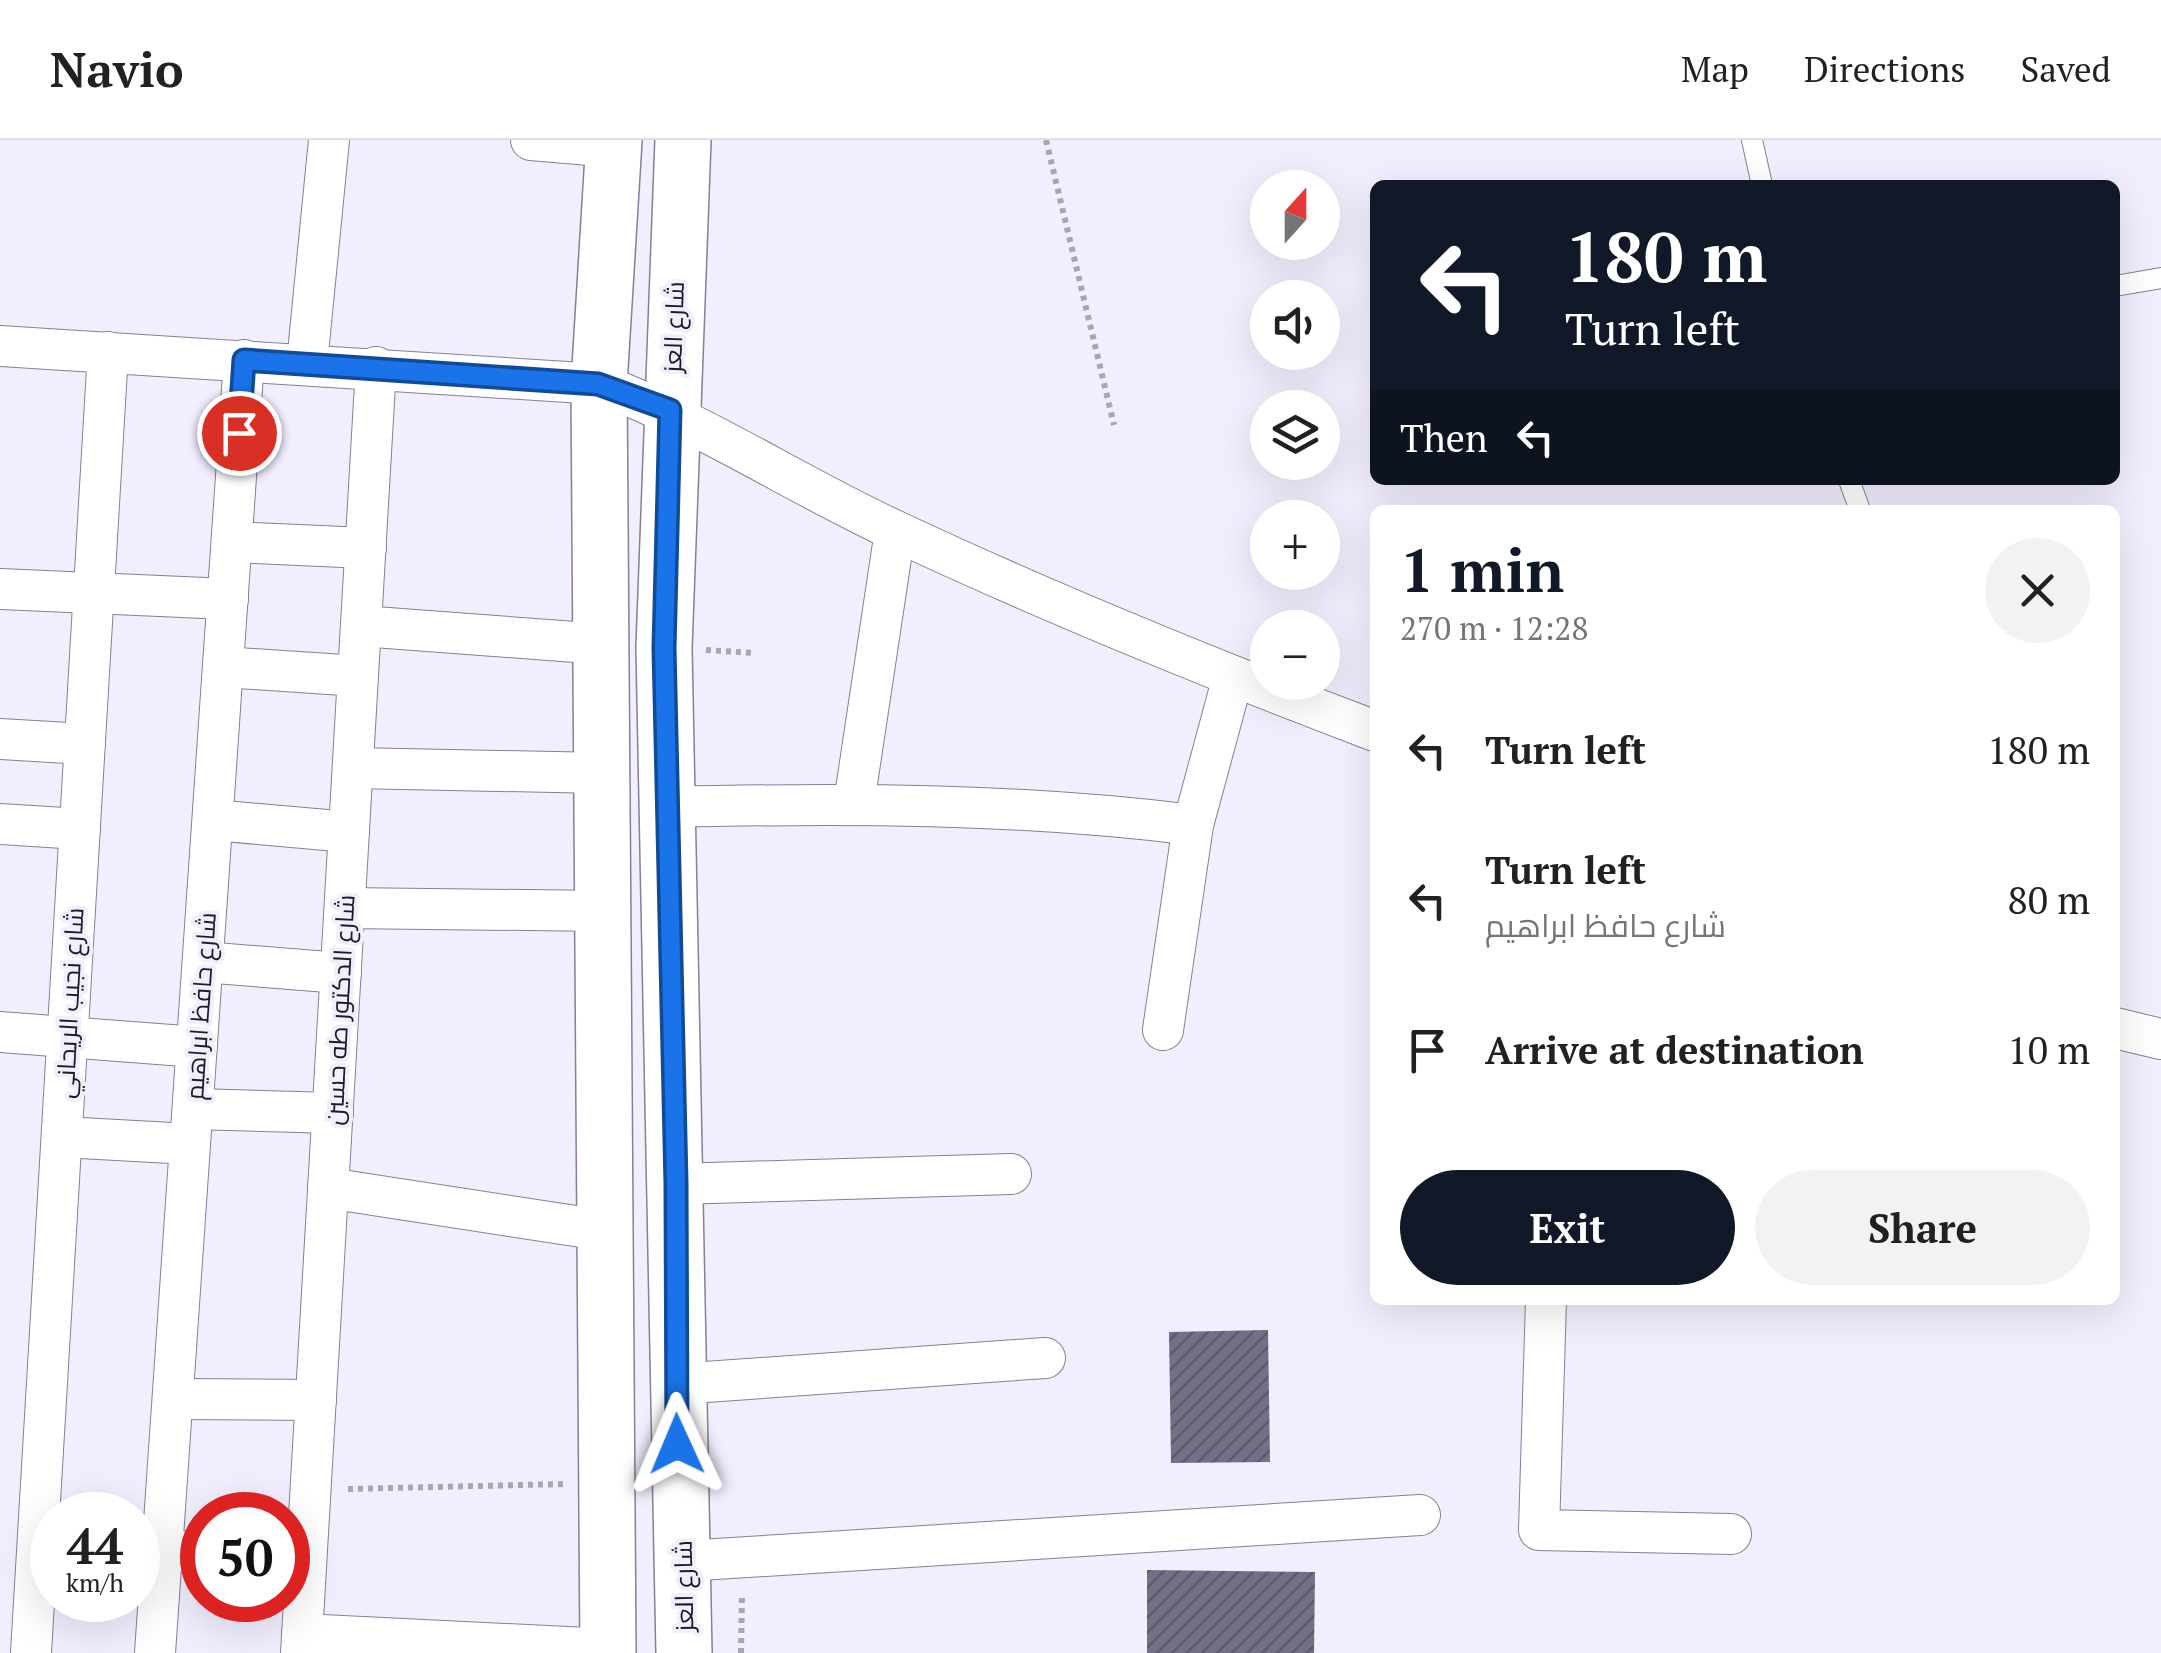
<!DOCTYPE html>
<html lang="en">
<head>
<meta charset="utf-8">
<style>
	body { margin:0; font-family:"PT Serif",Cairo,serif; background:#f2f2f2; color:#202124; height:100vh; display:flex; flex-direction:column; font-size:38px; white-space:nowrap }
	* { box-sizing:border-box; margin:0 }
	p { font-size:32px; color:#757577 }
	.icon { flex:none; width:55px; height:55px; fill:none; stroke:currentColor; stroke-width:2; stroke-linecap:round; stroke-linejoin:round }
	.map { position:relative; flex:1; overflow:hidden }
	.panel { position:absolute; left:1370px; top:365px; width:750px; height:800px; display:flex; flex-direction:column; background:#fff; border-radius:15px; box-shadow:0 10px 40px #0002 }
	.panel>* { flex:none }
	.banner { position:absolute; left:1370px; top:40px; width:750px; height:305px; border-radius:15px; box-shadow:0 10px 40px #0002; background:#111827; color:#fff; overflow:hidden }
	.needle { width:65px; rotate:21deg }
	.buttons { position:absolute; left:1250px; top:30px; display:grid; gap:20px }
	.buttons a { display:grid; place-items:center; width:90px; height:90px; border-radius:50%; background:#fff; box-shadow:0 10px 40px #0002; font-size:50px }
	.speed { position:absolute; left:30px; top:1352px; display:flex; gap:20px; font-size:50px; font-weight:700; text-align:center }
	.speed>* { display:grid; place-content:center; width:130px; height:130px; border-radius:50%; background:#fff; box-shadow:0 10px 40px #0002; line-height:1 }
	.speed small { font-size:25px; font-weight:400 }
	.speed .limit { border:15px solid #d22; background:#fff; color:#111 }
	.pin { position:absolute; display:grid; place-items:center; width:85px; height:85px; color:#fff; margin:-42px; border:5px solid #fff; border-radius:50%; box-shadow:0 2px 10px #0007 }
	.me { position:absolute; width:110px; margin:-55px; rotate:359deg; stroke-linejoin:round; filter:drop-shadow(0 0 8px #0008) }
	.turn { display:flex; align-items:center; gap:35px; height:210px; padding:0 30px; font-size:45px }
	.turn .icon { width:130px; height:130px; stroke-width:2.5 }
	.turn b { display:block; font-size:70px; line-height:85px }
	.then { display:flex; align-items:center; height:95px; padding:0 30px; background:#0003; gap:20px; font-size:38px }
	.round { display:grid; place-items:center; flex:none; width:105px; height:105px; border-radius:52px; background:#f2f2f2 }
	.headline { display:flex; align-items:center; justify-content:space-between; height:170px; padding:0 30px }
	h1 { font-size:60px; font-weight:600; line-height:75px; color:#111827 }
	.button { display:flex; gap:20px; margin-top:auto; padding:20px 30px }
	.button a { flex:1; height:115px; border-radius:60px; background:#111827; color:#fff; font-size:40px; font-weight:600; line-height:115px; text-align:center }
	.button a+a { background:#f2f2f2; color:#202124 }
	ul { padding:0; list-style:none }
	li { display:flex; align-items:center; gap:30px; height:150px; padding:0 30px }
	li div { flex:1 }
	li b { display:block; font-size:38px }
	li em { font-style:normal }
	header { display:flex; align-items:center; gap:60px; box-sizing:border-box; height:140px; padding:0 50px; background:#fff; border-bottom:2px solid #e0e0e0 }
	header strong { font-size:48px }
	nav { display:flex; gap:55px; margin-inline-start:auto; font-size:35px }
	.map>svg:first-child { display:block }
	.building { fill:url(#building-hatch) }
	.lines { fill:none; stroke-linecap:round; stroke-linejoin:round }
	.lane-casing { stroke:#857f98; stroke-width:22 }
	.street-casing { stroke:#857f98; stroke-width:42 }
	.secondary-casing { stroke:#857f98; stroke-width:58 }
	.path { stroke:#a9a5b3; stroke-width:6; stroke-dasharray:5 5; stroke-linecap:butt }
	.lane { stroke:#fff; stroke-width:20 }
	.street { stroke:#fff; stroke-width:40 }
	.secondary { stroke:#fff; stroke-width:55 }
	.route-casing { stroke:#114b97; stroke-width:25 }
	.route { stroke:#1a73e8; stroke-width:18 }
	.labels { text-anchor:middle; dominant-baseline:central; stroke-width:8; stroke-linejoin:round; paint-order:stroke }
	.street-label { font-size:25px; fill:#1d1b24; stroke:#f2eefe }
</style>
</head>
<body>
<header>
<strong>Navio</strong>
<nav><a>Map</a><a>Directions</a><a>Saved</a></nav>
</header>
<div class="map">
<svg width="2161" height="1513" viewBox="0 0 2161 1513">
	<defs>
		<pattern id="building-hatch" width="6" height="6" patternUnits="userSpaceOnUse" patternTransform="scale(2.5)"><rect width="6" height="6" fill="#746e86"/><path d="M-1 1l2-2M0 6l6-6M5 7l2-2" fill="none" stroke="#5f5a6d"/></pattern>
	</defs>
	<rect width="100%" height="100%" fill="#f2eefe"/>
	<g class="building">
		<path d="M1268,1190L1270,1322L1171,1323L1169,1192Z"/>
		<path d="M1147,1430L1315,1432L1314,1513H1147Z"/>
	</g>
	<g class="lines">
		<defs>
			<g id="lane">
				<path d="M1752,0L1762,45"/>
				<path d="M2115,146L2161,138"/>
				<path d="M1849,340L1860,370"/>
			</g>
			<g id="street">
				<path d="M531,0L614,7"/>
				<path d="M0,206L599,244C704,283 796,345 898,392C1054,465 1214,530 1375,591"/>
				<path d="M307,223L329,0"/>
				<path d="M232,402L366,408"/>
				<path d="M0,449L228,459"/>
				<path d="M361,486L602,504"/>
				<path d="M223,527L358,536"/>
				<path d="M0,599L85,604"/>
				<path d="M353,628L602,633"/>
				<path d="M854,663L895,391"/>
				<path d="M667,667C844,663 1018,663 1193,685"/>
				<path d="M213,680L349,692"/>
				<path d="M0,684L80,689"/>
				<path d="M345,768L606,771"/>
				<path d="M203,822L341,833"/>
				<path d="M2115,888L2161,899"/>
				<path d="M1163,890L1193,685L1233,537"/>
				<path d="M0,892L197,907"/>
				<path d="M193,969L333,973"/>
				<path d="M62,997L190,1004"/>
				<path d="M676,1044L1011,1034"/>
				<path d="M328,1048L608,1091"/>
				<path d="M1546,1160L1539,1390L1731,1394"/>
				<path d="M677,1244L1045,1218"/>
				<path d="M173,1259L316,1260"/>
				<path d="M162,1409L202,1413"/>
				<path d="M684,1421L1420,1375"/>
				<path d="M302,1494L608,1509"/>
				<path d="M31,1513L108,212"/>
				<path d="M155,1513L244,220"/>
				<path d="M301,1513L376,227"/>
			</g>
			<g id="secondary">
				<path d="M683,0L664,508L684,1513"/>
				<path d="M608,1513L599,244L614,0"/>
			</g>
		</defs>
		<use href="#lane" class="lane-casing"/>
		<use href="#street" class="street-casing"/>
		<use href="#secondary" class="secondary-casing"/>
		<g class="path">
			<path d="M1046,0L1114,285"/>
			<path d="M706,510L754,513"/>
			<path d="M348,1349L565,1344"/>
			<path d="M741,1513L742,1453"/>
		</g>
		<use href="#lane" class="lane"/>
		<use href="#street" class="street"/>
		<use href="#secondary" class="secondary"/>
	</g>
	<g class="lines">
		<defs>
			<path id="route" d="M239,293L244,220L598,244L670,270L664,508L676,1044L677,1304"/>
		</defs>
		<use href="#route" class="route-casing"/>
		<use href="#route" class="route"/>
	</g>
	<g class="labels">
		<g class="street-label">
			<text transform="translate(673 187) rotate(-88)">شارع العز</text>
			<text transform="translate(69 863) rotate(-87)">شارع نجيب الريحاني</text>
			<text transform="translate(200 866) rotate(-86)">شارع حافظ ابراهيم</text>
			<text transform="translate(339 870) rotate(-87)">شارع الدكتور طه حسين</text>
			<text transform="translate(683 1446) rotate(-91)">شارع العز</text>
		</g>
	</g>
</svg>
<div class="buttons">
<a><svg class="needle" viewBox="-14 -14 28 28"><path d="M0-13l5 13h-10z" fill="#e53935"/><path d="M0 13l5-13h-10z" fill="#757577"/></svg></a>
<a><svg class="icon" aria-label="sound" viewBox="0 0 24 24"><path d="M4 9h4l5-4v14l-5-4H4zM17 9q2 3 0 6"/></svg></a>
<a><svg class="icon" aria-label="layers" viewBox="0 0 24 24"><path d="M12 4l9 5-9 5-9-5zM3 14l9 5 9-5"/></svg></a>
<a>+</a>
<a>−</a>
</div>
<div class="speed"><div>44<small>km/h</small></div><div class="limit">50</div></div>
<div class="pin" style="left:239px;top:293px;background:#d93025"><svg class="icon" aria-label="arrive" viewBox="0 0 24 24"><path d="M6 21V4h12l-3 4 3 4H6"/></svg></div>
<svg class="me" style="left:677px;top:1304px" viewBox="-20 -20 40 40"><path d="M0-17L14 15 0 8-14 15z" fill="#1a73e8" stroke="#fff" stroke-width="4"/></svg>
<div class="banner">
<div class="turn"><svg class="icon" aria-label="left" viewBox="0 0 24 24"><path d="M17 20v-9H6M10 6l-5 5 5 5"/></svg><div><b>180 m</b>Turn left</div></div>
<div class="then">Then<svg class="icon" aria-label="left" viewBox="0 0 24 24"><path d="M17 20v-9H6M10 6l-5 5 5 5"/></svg></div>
</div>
<section class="panel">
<div class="headline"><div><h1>1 min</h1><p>270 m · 12:28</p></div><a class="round"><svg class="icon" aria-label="close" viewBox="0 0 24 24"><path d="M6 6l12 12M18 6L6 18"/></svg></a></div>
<ul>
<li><svg class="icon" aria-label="left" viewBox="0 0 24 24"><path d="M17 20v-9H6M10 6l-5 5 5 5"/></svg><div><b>Turn left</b></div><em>180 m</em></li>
<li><svg class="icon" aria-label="left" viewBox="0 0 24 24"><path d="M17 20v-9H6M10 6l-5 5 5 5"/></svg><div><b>Turn left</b><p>شارع حافظ ابراهيم</p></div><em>80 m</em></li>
<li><svg class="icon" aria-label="arrive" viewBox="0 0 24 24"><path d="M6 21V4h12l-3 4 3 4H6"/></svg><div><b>Arrive at destination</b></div><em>10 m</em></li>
</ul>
<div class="button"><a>Exit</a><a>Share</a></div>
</section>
</div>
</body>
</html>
